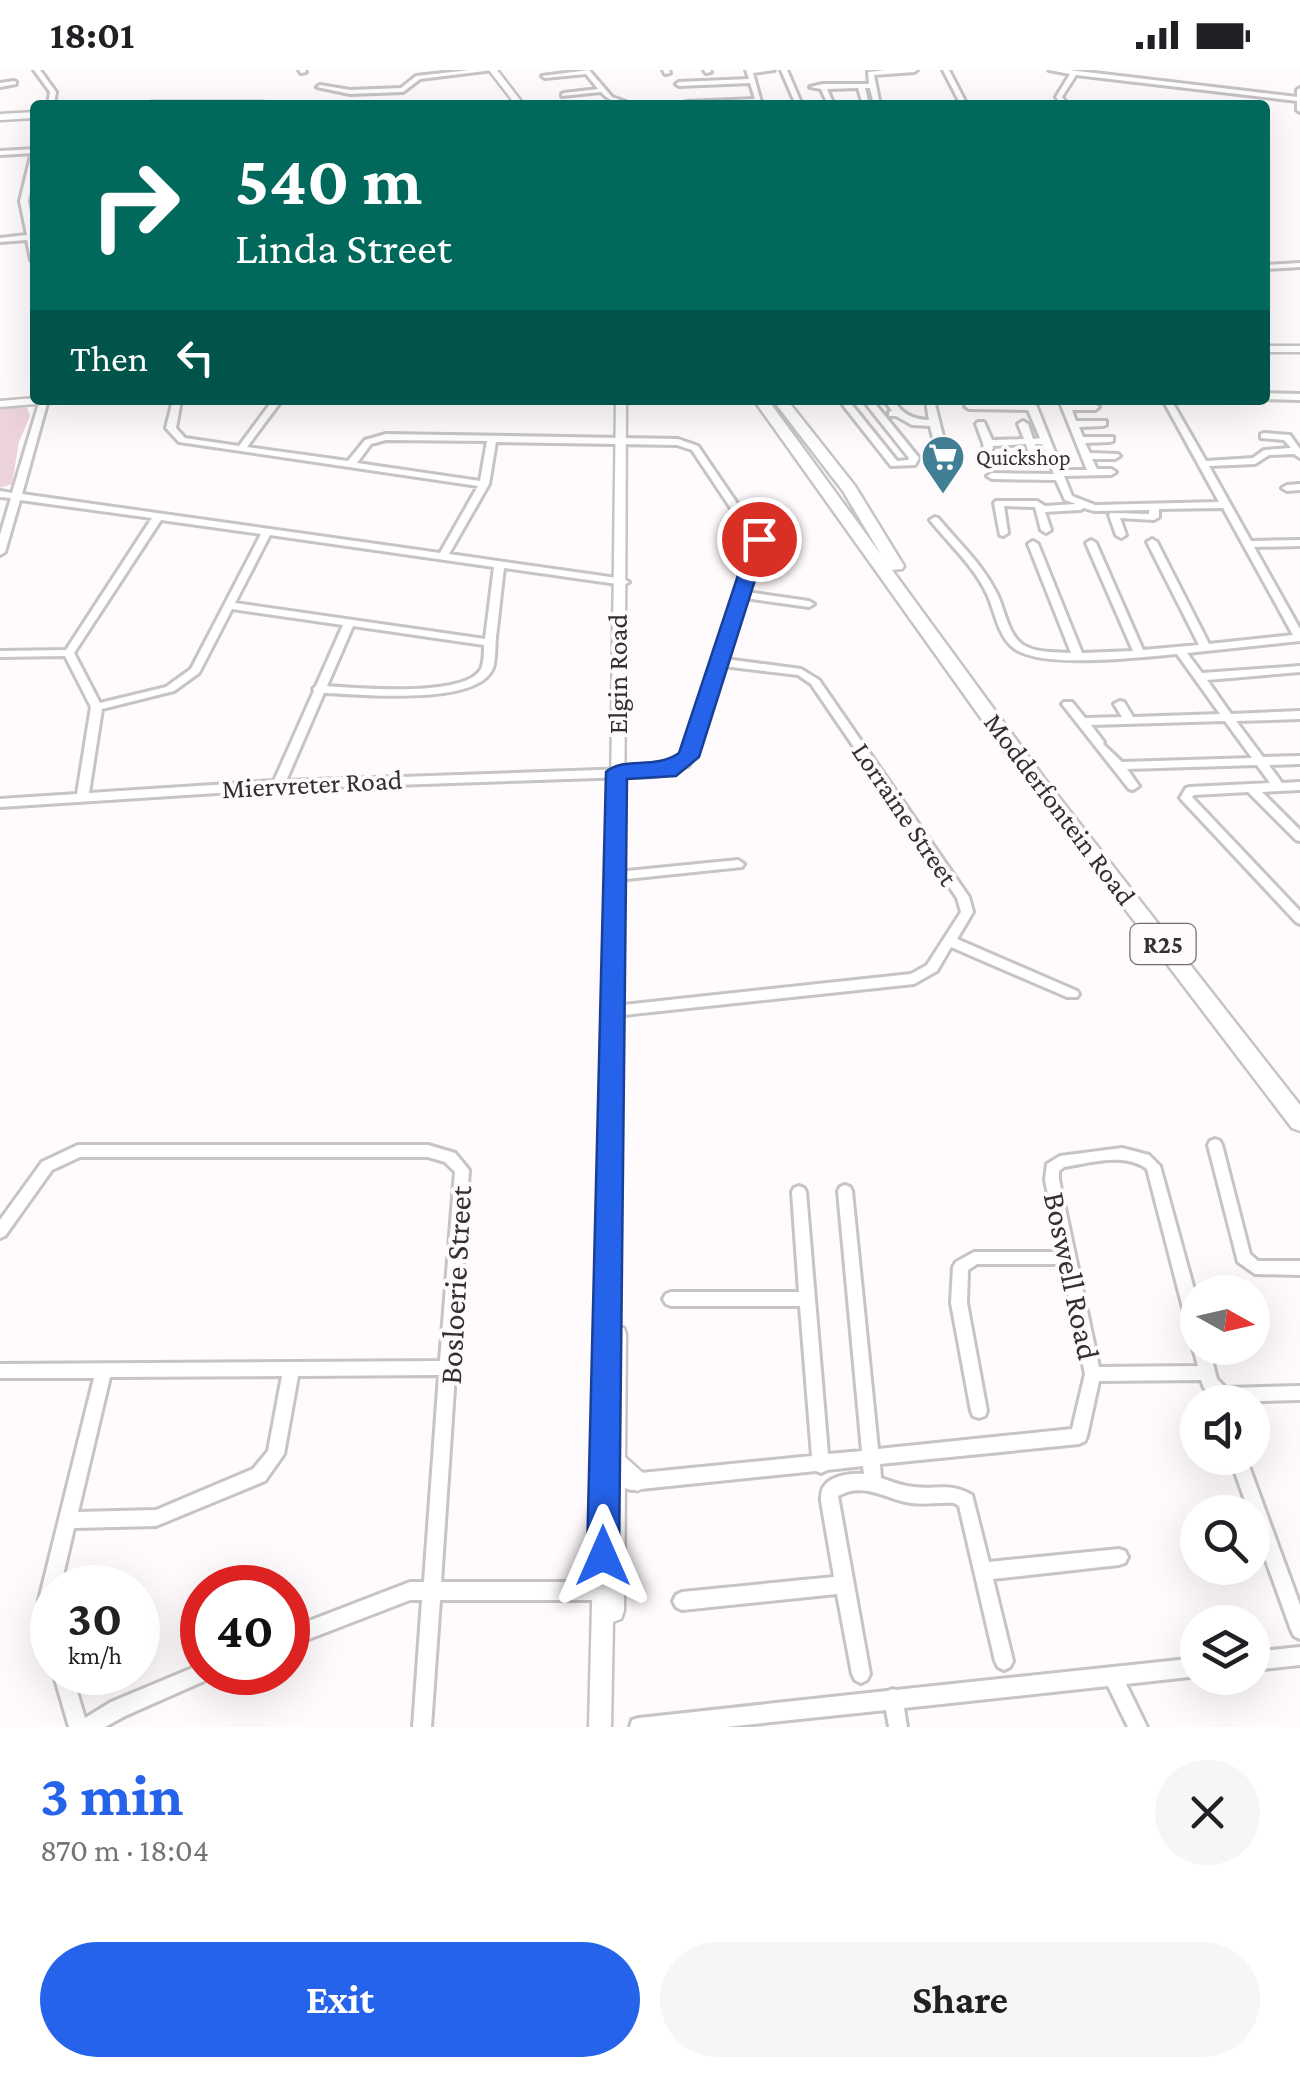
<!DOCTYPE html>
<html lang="en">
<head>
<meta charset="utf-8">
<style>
	body { margin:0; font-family:"Crimson Pro",serif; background:#f6f6f6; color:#202124; height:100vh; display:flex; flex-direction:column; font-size:38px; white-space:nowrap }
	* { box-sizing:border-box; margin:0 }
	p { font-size:32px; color:#757577 }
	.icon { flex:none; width:55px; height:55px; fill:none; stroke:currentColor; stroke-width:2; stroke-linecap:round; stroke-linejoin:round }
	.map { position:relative; height:1657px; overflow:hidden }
	.sheet { display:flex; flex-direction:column; background:#fff; flex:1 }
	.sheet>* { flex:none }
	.top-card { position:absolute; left:30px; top:30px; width:1240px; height:305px; border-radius:10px; box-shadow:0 10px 40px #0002; background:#00695c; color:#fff; overflow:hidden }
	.needle { width:65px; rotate:98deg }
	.tools { position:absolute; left:1180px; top:1205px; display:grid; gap:20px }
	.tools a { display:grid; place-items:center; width:90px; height:90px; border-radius:50%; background:#fff; box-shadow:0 10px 40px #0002; font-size:50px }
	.speed { position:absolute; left:30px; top:1495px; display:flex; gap:20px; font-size:50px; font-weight:700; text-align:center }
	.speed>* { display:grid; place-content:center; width:130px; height:130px; border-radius:50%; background:#fff; box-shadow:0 10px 40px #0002; line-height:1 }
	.speed small { font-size:25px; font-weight:400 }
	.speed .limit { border:15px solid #d22; background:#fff; color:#111 }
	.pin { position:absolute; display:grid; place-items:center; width:85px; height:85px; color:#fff; margin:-42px; border:5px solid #fff; border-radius:50%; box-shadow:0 2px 10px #0007 }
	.me { position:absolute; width:110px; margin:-55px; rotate:0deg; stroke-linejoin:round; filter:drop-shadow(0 0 8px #0008) }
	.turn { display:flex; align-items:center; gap:35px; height:210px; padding:0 40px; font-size:45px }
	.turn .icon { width:130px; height:130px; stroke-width:2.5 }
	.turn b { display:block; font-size:70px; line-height:85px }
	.then { display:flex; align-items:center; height:95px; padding:0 40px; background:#0003; gap:20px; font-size:38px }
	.round { display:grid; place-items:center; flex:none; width:105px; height:105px; border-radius:52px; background:#f6f6f6 }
	.overview { display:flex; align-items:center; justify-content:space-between; height:170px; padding:0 40px }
	h1 { font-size:60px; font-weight:700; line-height:75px; color:#2563eb }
	.cta { display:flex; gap:20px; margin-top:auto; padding:20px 40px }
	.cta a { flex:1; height:115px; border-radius:60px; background:#2563eb; color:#fff; font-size:40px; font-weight:700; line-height:115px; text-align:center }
	.cta a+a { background:#f6f6f6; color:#202124 }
	.status { display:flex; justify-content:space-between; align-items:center; height:70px; padding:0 50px; background:#fff; direction:ltr }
	.status svg { height:28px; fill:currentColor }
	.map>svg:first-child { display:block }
	.green { fill:#ecd4da }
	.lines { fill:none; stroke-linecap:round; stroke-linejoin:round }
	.minor-casing { stroke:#c8c3c4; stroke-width:6 }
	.tertiary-casing { stroke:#c8c3c4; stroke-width:5 }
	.primary-casing { stroke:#c8c3c4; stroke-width:5 }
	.minor { fill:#fff; fill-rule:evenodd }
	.tertiary { fill:#fff; fill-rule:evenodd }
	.primary { fill:#fff; fill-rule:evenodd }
	.route { fill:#2563eb; stroke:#184099; stroke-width:2.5 }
	.labels { text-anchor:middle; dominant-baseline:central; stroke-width:8; stroke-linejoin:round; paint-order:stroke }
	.far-poi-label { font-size:22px; fill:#323030; stroke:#fffafb; text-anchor:start }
	.shield { fill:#fffafb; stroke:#706d6d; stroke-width:2.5 }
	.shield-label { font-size:25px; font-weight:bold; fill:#323030 }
	.street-label { font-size:28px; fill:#323030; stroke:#fffafb }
	.near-street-label { font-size:32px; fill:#323030; stroke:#fffafb }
</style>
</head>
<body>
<div class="status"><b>18:01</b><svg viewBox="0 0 49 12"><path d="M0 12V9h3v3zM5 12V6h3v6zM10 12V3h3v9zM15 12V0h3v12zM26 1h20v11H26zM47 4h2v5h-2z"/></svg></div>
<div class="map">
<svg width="1300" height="1657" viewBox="0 0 1300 1657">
	<rect width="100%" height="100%" fill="#fffafb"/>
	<path class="green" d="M0,336L27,338L30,346L19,372L12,414L0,418Z"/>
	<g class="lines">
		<defs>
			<g id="minor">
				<path d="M34,0H40L56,22L54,35H48L50,22Z"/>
				<path d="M299,0H305L306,2L301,3Z"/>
				<path d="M470,0H493L420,9L403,22L350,24L317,17L320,15L350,20L401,18L416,6Z"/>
				<path d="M589,0L612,27L634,35C621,35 610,32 601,22L562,26V24L564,23L598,19L586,4L545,8L542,6Z"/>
				<path d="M663,0H669L670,3L665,4Z"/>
				<path d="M704,0H710L711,2L706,3Z"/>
				<path d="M746,0H774L753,3L761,32L683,34L686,32L755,29L750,13L679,16L676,14L679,12L749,9Z"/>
				<path d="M781,0H787L802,35H796Z"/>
				<path d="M886,0H917L914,2L874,5L880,35H874L870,18H865L869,35H863L858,18L827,19L834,35H828L821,19L810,17L823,14H869L868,2Z"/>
				<path d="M943,0H949L967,35H961Z"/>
				<path d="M1049,0H1069L1297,27V20L1300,18V42L1297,40V31L1076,5L1062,27L1068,35H1062L1056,27L1070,4Z"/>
				<path d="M14,11L16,12V14L0,17V13Z"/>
				<path d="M35,79V83L0,85V81Z"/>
				<path d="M35,84V101L28,131L35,167V192L31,190L27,170L0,172V168L27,165L20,131L31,86Z"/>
				<path d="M1300,193V197L1265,199V195Z"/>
				<path d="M1265,323L1300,324V330L1265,329Z"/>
				<path d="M40,330H48L22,424L440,483L478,416L179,372L166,358L173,330H181L176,358L185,368L239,376L273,330H282L247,377L348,391L365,370L386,364L678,369L698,376L764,473L747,522L809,531L814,534L809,537L745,528L725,589L801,599L819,610L969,827L973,842L957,869L1077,921L1079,924L1077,927H1067L951,877L937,901L914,914L614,946L609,945L607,941L609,937L614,936L911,904L927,895L961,842L957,828L811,614L798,605L723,596L690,693L688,696L657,706L278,719L0,737V729L77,724L91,637L65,586L0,587V581L66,580L152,448L20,430L5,482L0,485V465L11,428L0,427V421L12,423ZM386,370L487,371L480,411L357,393L371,374ZM496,372L677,375L692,380L754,473L679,691L656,698L286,711L324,623C358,624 478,637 493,598C496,589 495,576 496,567C499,544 501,521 504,498L624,515L629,512L624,509L449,484L489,414ZM161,450L261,464L191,599L166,617L100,633L74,583ZM270,465L494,497L485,569L235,533ZM232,539L343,555L316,616L313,619L314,621L274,711L89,723L102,639L174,621L199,603ZM353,556L484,575C484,582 484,593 481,599C465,628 357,618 327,616Z"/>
				<path d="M839,330H848L897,391L908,390L909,388L863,330H872L919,388L915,395L891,396Z"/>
				<path d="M884,330H893C903,344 911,349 929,350L926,331L934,330L950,395L948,397L945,398L940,395L930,356L912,355L896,346H889V342L892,341Z"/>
				<path d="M1025,330H1033L1037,337L1062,400H1087L1059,330H1067L1070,335L1095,334L1099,337L1095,340H1072L1076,351H1106V355L1103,356L1079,357L1083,367H1113V371L1110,372L1085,373L1090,383L1118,384L1120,386L1115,389H1092L1097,399H1111L1116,402L1111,405L1064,406L1072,426L1095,435L1219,432L1163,330H1171L1206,391L1253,388L1264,380L1291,378L1284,370L1261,368V364L1264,363L1290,365L1300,379V388L1294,384L1269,385L1255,394L1209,396L1251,471L1300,470V476L1254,477L1300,559V571L1187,583L1202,603L1300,596V602L1207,610L1231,644L1300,641V649L1236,651L1263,687L1300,686V694L1269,695L1282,713L1300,712V720L1262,722L1300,760V771L1296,770L1248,722L1194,725L1192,727L1300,841V854L1296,852L1180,728L1186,718L1190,717L1270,713L1257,695L1127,699L1139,716L1133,720L1129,719L1062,634L1064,632H1072L1085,648L1122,647L1114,634L1120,631L1124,632L1133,647L1220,644L1177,584C1140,587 1045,599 1015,579C998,567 995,541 987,524C974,496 949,474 930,450L935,447L938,448C958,472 982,494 996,522C1005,538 1007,566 1025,576C1038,583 1056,582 1071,583L1028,474L1033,471L1038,474L1082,583L1133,581L1086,473L1091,470L1096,473L1143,580L1199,575L1147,472L1152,469L1157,472L1209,574L1293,565L1223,438L1159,439V447L1154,450L1120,448L1126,465L1121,468L1116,465L1109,445L1111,443L1149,444V440L1094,441L1084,438L1080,440L1045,442L1051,460L1046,463L1041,460L1035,437L1004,436L1008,463L1003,466L1000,465L994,433L996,431H1037L1045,436L1076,434L1065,430L1056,410L992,409L987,406L992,403L1054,404L1042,374H1035L1040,388L1035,391L1030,388L1026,374L993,376L991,386H985L983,373L976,354L978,352H984L992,370L1024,369L1018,354L1023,351L1028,354L1033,369L1040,368L1028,340L969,339L965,336L969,333L1026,334ZM1225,651L1252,688L1122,692L1103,674L1104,672L1091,655Z"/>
				<path d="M1300,414V420L1287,421L1282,418L1287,415Z"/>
				<path d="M738,790L744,794L742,797L617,810L611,806L617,802Z"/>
				<path d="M1215,1069L1220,1071L1222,1075L1250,1184L1258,1191H1300V1205L1255,1204L1238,1192L1208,1075L1210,1071Z"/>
				<path d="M78,1075H428L455,1083L469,1100L456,1293L459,1298L455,1304L441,1512H606L612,1515L615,1521L612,1527L606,1530H440L431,1657H413L422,1530H410L288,1577V1559L410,1512H424L439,1305L298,1306L284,1384L265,1411L156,1456L74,1458L60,1518H52V1576L46,1573L43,1567L39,1530L94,1308H0V1294L440,1291L455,1102L445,1092L428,1087H80L52,1100L5,1166L0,1168V1150L42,1092ZM282,1306L268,1381L253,1399L156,1440L78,1442L110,1307Z"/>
				<path d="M1122,1078L1149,1085L1160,1096L1198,1234V1272L1192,1270L1190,1265L1147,1099C1124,1082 1090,1093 1064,1097L1059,1101V1110L1099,1297L1198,1296L1193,1278L1198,1272V1278H1209L1217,1309L1226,1318L1300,1316V1330L1221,1332L1204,1318L1201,1310L1099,1311L1087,1366L1085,1371L1079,1374L880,1394L881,1408C892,1412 903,1416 914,1417C937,1420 950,1412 972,1425L989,1492L1119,1479L1125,1481L1128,1487L1125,1493L1119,1495L993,1509L1013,1591L1010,1597L1004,1600L998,1597L995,1591L959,1436L954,1433C939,1432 925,1435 911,1433C885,1429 864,1411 838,1426L870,1604L867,1610L861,1613L855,1610L852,1604L837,1524L682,1540L676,1537L673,1531L676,1525L682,1522L834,1507L821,1431C821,1426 821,1419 825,1415C833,1405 852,1403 864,1404L863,1396L827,1400L821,1403L816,1401L631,1420L625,1418L623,1412L625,1406L631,1404L812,1386L800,1236H671L666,1234L663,1229L666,1224L671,1222H799L792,1122L794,1118L799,1116L804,1118L806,1122L828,1384L862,1381L838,1121L840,1117L845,1115L850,1117L852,1121L878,1379L1072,1359L1085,1304L1062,1194H977L968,1200L967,1233L987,1341L985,1346L979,1348L973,1346L971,1341L951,1233L953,1197L956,1192L974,1182H1060L1045,1110L1047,1094L1060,1086Z"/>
				<path d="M1230,1388H1246L1300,1535V1569L1294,1566L1291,1560L1252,1452V1442H1249Z"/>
				<path d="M1300,1577V1595L1252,1600V1582Z"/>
				<path d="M1198,1588V1606L1126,1614L1147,1657H1128L1108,1616L904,1638L907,1657H889L886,1640L725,1657H630L632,1650L639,1648L887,1621L893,1619L896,1620Z"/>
				<path d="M202,1594V1602H214L211,1608L125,1646L105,1657H69L53,1602H71L85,1648L111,1632Z"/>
			</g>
			<g id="tertiary">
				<path d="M489,0H497L524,35H516Z"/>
				<rect x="1265" y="276" width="35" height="6"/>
				<path d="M35,328V330H53L48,333L0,337V331Z"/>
				<path d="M616,330H626L624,806L617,1256L624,1258L626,1264L625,1387L644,1404L647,1411L644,1418L637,1421L625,1413L624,1541L621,1549L613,1552L611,1657H589L610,806Z"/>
			</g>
			<g id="primary">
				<path d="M151,32H264L269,35H146Z"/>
				<path d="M35,42V48L0,50V44Z"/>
				<path d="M754,330H768L882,486L843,421L773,330H787L855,416L904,496L902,499L892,500L1047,712L1300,1035V1061L1292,1058L998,672Z"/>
			</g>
		</defs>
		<use href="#minor" class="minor-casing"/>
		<use href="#tertiary" class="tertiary-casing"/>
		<use href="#primary" class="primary-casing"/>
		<use href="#minor" class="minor"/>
		<use href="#tertiary" class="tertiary"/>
		<use href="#primary" class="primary"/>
	</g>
	<path class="route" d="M759,463L768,469L699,687L676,706L627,709L619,1486L614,1496L603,1501L592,1496L587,1486L606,702C623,686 655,700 679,683L750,469Z"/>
	<defs>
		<symbol id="supermarket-pin" viewBox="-11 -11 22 30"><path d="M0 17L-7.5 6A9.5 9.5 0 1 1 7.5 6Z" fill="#417f95" stroke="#fffafb"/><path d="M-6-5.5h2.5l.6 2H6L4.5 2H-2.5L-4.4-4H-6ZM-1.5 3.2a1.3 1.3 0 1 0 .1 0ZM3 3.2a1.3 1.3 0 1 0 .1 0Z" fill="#fff"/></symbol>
	</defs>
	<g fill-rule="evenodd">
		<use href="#supermarket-pin" x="918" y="362" width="50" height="68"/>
	</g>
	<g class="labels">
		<g class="far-poi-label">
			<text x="976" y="387">Quickshop</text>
		</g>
		<rect class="shield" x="1130.5" y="854" width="65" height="40" rx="8"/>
		<g class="shield-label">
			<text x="1163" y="874">R25</text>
		</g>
		<g class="street-label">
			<text transform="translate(617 604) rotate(-90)">Elgin Road</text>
			<text transform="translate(312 714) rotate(-3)">Miervreter Road</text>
			<text transform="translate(1060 739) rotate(53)">Modderfontein Road</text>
			<text transform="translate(905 744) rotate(56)">Lorraine Street</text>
		</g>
		<g class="near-street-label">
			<text transform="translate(1072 1206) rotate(78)">Boswell Road</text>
			<text transform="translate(455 1215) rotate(-87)">Bosloerie Street</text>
		</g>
	</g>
</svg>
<div class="tools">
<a><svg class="needle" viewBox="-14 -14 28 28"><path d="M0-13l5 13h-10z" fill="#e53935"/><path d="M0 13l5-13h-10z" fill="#757577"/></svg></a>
<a><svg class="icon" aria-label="sound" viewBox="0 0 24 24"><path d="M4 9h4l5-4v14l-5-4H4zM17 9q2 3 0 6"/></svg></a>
<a><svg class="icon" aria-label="search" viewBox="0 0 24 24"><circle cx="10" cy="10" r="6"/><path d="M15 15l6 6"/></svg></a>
<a><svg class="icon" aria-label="layers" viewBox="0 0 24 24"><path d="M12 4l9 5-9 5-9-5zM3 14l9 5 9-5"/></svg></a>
</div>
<div class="speed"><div>30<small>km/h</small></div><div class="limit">40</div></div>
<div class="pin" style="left:759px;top:469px;background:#d93025"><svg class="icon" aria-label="arrive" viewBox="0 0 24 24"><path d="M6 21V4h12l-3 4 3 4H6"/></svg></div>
<svg class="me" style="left:603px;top:1486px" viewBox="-20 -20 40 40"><path d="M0-17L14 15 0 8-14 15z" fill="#2563eb" stroke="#fff" stroke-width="4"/></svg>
<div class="top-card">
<div class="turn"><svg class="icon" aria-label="right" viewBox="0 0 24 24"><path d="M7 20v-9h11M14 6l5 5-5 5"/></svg><div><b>540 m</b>Linda Street</div></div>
<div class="then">Then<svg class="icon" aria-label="left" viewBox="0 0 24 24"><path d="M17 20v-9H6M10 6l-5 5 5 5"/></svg></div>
</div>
</div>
<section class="sheet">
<div class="overview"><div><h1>3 min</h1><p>870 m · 18:04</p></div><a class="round"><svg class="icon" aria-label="close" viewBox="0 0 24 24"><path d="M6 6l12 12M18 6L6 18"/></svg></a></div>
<div class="cta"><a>Exit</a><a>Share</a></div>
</section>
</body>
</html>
